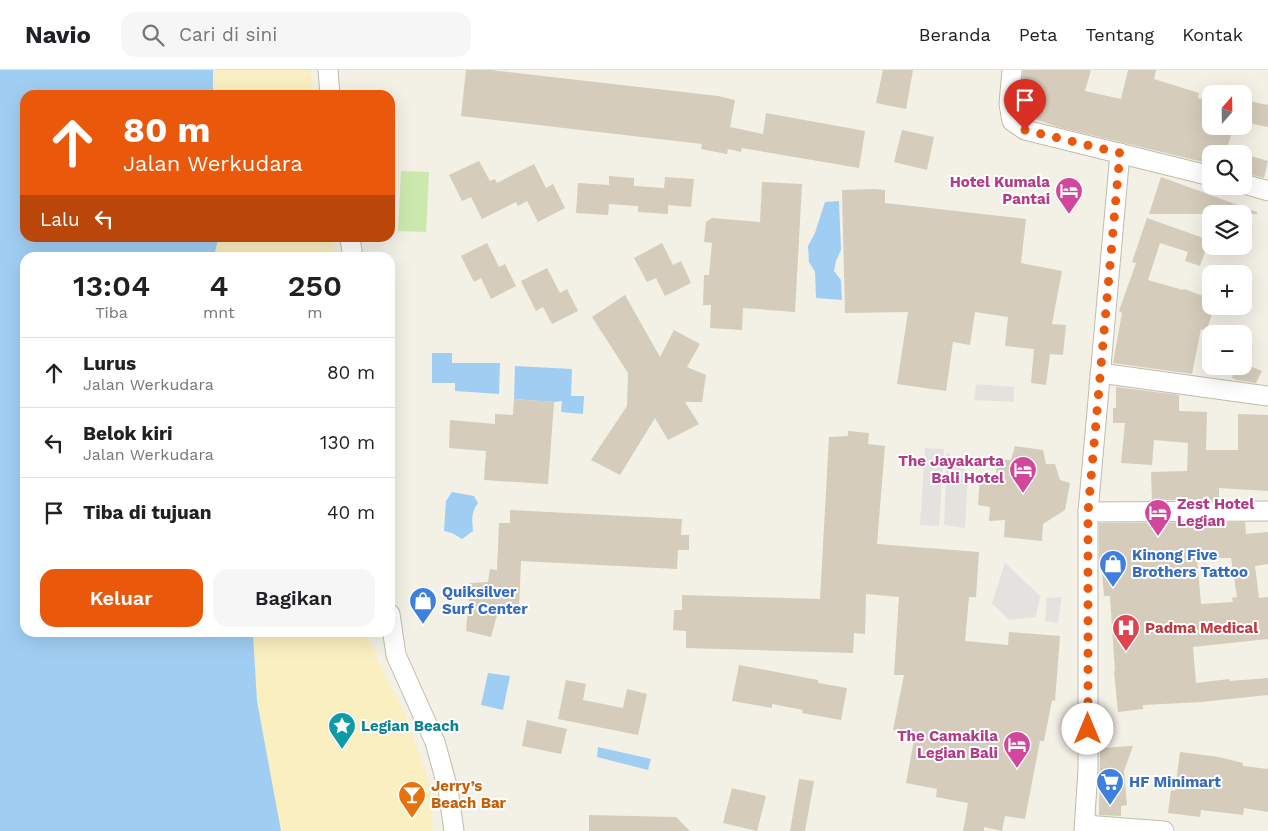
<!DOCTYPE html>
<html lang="id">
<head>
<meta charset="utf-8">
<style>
	body { margin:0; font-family:"Work Sans",sans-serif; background:#f6f6f6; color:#202124; height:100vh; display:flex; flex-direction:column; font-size:19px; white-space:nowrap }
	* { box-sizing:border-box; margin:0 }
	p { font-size:16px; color:#757577 }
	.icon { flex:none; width:28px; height:28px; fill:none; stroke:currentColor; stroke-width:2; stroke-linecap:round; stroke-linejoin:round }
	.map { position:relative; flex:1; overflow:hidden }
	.sheet { position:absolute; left:20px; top:182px; width:375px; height:385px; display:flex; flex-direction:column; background:#fff; border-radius:15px; box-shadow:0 5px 20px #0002 }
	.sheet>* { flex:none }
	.top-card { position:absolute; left:20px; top:20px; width:375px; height:152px; border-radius:15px; box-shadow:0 5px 20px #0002; background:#ea580c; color:#fff; overflow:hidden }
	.needle { width:32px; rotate:20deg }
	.buttons { position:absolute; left:1202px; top:15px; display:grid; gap:10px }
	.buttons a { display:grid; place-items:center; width:50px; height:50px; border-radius:10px; background:#fff; box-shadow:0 5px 20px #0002; font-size:25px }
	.pin { position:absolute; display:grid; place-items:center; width:42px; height:42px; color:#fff; margin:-51px -21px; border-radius:50% 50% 50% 0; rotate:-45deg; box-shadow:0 0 5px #0007 }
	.pin .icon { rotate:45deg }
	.me { position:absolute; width:55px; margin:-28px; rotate:0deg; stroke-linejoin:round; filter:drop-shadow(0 0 4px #0008) }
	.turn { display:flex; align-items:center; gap:18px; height:105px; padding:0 20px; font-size:22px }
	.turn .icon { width:65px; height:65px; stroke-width:2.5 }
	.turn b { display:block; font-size:35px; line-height:42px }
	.then { display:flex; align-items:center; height:48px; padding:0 20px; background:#0003; gap:10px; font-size:19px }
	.eta { display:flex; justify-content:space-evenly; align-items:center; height:85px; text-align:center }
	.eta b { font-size:30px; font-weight:600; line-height:35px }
	.primary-button { display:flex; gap:10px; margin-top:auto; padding:10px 20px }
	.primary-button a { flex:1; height:58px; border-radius:15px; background:#ea580c; color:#fff; font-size:20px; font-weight:600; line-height:58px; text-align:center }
	.primary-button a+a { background:#f6f6f6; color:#202124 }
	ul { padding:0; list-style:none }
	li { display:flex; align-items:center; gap:15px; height:70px; padding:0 20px; border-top:1px solid #e0e0e0 }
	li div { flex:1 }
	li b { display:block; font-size:19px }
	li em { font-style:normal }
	header { display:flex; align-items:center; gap:30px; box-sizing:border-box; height:70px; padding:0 25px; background:#fff; border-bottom:1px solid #e0e0e0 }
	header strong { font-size:24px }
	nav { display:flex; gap:28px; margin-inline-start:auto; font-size:18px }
	.search { width:350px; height:45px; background:#f6f6f6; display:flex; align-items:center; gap:12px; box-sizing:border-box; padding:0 18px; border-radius:15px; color:#757577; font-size:19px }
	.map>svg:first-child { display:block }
	.green { fill:#cce9ad }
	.sand { fill:#f9efc0 }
	.parking { fill:#e4e2de }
	.water { fill:#a0cef2 }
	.building { fill:#d5ccbb; fill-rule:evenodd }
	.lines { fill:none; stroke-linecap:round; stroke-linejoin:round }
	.street-casing { stroke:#c2bbab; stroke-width:21 }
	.street { stroke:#fff; stroke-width:19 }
	.route { stroke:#ea580c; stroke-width:9; stroke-dasharray:0 16.2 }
	.labels { text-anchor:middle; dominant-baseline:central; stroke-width:4; stroke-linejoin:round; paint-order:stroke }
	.hotel-label { font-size:15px; font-weight:bold; fill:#b23c85; stroke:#fff; text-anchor:end }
	.shop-label { font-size:15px; font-weight:bold; fill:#366cbe; stroke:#fff; text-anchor:start }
	.health-label { font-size:15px; font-weight:bold; fill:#be3a42; stroke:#fff; text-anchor:start }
	.culture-label { font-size:15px; font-weight:bold; fill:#0d838f; stroke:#fff; text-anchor:start }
	.food-label { font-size:15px; font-weight:bold; fill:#c56008; stroke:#fff; text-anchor:start }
</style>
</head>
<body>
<header>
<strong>Navio</strong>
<div class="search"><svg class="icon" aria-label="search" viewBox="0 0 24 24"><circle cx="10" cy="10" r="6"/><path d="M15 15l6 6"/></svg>Cari di sini</div>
<nav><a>Beranda</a><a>Peta</a><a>Tentang</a><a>Kontak</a></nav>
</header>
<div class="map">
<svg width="1268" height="761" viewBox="0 0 1268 761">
	<rect width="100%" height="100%" fill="#f3f0e6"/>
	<path class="green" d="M401,101L429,102L426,162L398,161Z"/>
	<g class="sand">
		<path d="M213,0H310L314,25H213Z"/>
		<path d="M218,168H333L335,187L214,188Z"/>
		<path d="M253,563H367L379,593L406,646L430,715L433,761H281L257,631Z"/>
	</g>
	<g class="parking">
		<path d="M976,314L1014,317V332L974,330Z"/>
		<path d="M925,378L944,379L939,456L920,455Z"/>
		<path d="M947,382L968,403L965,458L944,455Z"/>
		<path d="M1005,493L1040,526L1036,547L1009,550L992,533Z"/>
		<path d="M1062,527L1058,553L1045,551L1047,528Z"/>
	</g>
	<g class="water">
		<path d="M0,0H213V25H25V168H218V169L214,187L25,188V562L253,563L257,631L281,761H0Z"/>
		<path d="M839,131L841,180L836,191L834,201L841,210L842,230L816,228L815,202L809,192L808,176L815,163L825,132Z"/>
		<path d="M432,283H452V293H500L499,324L455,321V313H432Z"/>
		<path d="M515,296L572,299L571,326H584L583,344L561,342L562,331L554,332L514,329Z"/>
		<path d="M452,422L474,426L478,433C471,443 472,448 473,461L462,469L452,463L444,461L446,431Z"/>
		<path d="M488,603L510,606L503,640L481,635Z"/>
		<path d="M598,677L651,689L648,700L597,687Z"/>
	</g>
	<g class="building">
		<path d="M466,0H490L718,26L735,30L730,57L763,64L766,43L865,61L859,98L742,78L741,82L728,79L727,84L701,79L702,74L461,46Z"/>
		<path d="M883,0H913L906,39L876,33Z"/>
		<path d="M1023,0H1091L1085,21L1121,29L1128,0H1156L1154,9L1199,23L1198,28L1211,31V45L1208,56H1225L1233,59L1225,84H1211V94L1058,57L1023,45L1020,34L1021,23L1025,12L1022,11Z"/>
		<path d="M1244,30L1268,35V57L1244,52Z"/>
		<path d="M902,60L934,67L927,100L894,92Z"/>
		<path d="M1244,84L1268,91L1264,108L1244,103Z"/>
		<path d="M479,91L490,111L495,109L497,113L534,94L546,118L553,114L565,138L538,152L527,131L518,136L516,132L482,149L471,127L462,131L449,105Z"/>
		<path d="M609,106L634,108V116L664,118L665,107L694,109L691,137L668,135V144L638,142V136L609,134L608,145L576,143L578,113L609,115Z"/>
		<path d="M1161,107L1257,142V144H1149Z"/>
		<path d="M762,112L802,114L795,242L743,238L742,260L710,258L711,235H703L704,205H709L712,173L704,172L706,152L712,148L760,152Z"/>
		<path d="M875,119L885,120V133L1026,149L1021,193L1062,201L1052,254L1066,255L1063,285L1050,284L1046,315L1031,313L1034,279L1005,276L1008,247L975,242L970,275L953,272L946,321L897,314L908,242L845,243L842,120Z"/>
		<path d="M1147,148L1209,170L1200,196L1185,191L1188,182L1160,173L1148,210L1183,220L1184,219L1211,229V236H1215L1206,261L1201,259L1192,304L1113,293L1122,243L1119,241L1136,193L1132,192Z"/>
		<path d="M487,173L499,197L505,194L516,216L491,229L481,208L474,212L461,186Z"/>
		<path d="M662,173L673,195L681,191L691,213L665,226L656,208L647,212L634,188Z"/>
		<path d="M547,198L560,223L567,219L578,241L552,254L543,237L536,241L521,211Z"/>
		<path d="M625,225L660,287L674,260L700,274L687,297L706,305L702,332H685L699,354L668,370L655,348L620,405L591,390L627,336L628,303L592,247Z"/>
		<path d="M1237,296H1250L1262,301L1256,313L1237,310L1232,308Z"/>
		<path d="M1116,317L1179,325V341L1207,342L1206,380H1238V344L1268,345V421L1219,418V430H1152L1151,402L1187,401L1188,373L1154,370L1152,395L1121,393L1125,353H1113V338H1116Z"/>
		<path d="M514,329L554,332L548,414L484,410L486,381L449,378L450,350L495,354V344L513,345Z"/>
		<path d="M848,361L869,363L868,374L885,376L877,474L979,482L976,527H969L965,571L1008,575L1009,562L1060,566L1055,631L1052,630L1044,671H1040L1025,749L1005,746L1002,761L984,757V761H963L968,733L936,727L937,719L906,713L915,665L893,660L904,605H894L899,527L866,524L865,564L854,563L853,583L686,578V561L673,560L674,540H682V525L820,529L829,367L848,366Z"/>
		<path d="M1015,376L1043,380L1046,394H1055L1060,410L1070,413L1065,440L1043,454L1042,471L1004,467L1005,450L989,451L990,437L978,435L980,405H996L997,389L1011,390Z"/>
		<path d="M510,440L682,449L681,465H689V480H678L677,499L521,491L519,540L499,538L491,567L466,561L470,513L488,512L490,499L497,500L499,453H510Z"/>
		<path d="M1245,452L1246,464L1268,462V494L1255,496L1259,528L1268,527V569L1193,577L1196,613L1229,609L1230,611L1268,608V625L1201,632L1143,635V639L1118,642L1114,601H1115L1110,526H1104L1101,490H1099V453ZM1197,488H1231L1237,527L1232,528L1233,532L1201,534Z"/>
		<path d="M739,595L818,610V613L847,618L841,650L802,643L803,640L772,634V638L732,631Z"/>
		<path d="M566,610L586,614L583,630L623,638L627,619L647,624L638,665L558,649Z"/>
		<path d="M527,650L567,659L561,684L522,676Z"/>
		<path d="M1133,676L1124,701L1127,735L1121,736V746L1099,745L1100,678Z"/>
		<path d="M1180,682L1219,687L1243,693V696L1268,699V742L1244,738L1243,745L1201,740L1200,747L1168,743L1171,720L1175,721Z"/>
		<path d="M799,709L814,711L805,761H790Z"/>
		<path d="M732,718L766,726L757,761L723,753Z"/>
		<path d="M589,745L676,747L690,761H589Z"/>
	</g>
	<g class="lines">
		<defs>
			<g id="street">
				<path d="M328,0L330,25"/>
				<path d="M1012,0L1009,34L1012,51L1025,60L1211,106"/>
				<path d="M1244,114L1268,121"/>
				<path d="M350,168L353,188"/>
				<path d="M1100,303L1268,326"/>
				<path d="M1088,442L1268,441"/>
				<path d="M390,544L396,585L435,672L448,719L454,761"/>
				<path d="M1085,755L1164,761"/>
				<path d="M1084,761L1088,699V442L1120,83"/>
			</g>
		</defs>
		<use href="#street" class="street-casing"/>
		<use href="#street" class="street"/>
	</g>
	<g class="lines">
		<path class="route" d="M1025,60L1120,83L1088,442V659"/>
	</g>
	<defs>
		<symbol id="hotel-pin" viewBox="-11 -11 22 30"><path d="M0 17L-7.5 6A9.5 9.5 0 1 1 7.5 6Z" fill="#d1479c" stroke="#fff"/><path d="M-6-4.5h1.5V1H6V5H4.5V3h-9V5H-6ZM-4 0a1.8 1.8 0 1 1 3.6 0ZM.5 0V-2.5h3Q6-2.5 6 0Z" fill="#fff"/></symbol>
		<symbol id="shop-pin" viewBox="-11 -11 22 30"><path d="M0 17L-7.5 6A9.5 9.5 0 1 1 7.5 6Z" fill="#3f7fe0" stroke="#fff"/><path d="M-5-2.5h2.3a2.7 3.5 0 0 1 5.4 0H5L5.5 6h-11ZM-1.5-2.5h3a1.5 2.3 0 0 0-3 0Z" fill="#fff"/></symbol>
		<symbol id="hospital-pin" viewBox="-11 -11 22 30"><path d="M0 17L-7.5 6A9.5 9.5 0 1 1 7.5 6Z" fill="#e0444e" stroke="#fff"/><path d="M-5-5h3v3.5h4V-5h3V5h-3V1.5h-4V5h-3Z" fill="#fff"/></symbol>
		<symbol id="sight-pin" viewBox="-11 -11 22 30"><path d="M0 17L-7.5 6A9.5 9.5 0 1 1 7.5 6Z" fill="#0f9aa8" stroke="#fff"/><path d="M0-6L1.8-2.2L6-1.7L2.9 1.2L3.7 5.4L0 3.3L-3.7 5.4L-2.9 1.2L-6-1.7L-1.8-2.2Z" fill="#fff"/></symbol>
		<symbol id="supermarket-pin" viewBox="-11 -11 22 30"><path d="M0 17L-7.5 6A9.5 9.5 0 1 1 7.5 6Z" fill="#3f7fe0" stroke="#fff"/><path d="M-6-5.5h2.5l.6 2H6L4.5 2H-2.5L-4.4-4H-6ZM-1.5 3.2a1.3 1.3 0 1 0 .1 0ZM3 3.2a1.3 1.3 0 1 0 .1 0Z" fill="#fff"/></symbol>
		<symbol id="bar-pin" viewBox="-11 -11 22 30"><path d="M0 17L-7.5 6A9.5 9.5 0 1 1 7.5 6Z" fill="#e8710a" stroke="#fff"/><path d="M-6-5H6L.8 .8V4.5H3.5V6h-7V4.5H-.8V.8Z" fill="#fff"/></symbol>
	</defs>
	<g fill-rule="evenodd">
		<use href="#hotel-pin" x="1053" y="105" width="32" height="43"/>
		<use href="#hotel-pin" x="1007" y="384" width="32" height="43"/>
		<use href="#hotel-pin" x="1142" y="427" width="32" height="43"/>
		<use href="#shop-pin" x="1097" y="478" width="32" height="43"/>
		<use href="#shop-pin" x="407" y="515" width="32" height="43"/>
		<use href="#hospital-pin" x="1110" y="542" width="32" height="43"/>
		<use href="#sight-pin" x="326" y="640" width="32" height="43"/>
		<use href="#hotel-pin" x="1001" y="659" width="32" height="43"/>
		<use href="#supermarket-pin" x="1094" y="696" width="32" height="43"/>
		<use href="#bar-pin" x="396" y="709" width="32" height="43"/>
	</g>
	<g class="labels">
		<g class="hotel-label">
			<text x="1050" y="112">Hotel Kumala<tspan x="1050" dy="17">Pantai</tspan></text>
			<text x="1004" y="391">The Jayakarta<tspan x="1004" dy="17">Bali Hotel</tspan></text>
			<text x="1177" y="434" text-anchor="start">Zest Hotel<tspan x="1177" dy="17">Legian</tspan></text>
			<text x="998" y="666">The Camakila<tspan x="998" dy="17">Legian Bali</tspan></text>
		</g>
		<g class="shop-label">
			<text x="1132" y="485">Kinong Five<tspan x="1132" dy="17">Brothers Tattoo</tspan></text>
			<text x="442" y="522">Quiksilver<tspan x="442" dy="17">Surf Center</tspan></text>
			<text x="1129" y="712">HF Minimart</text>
		</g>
		<g class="health-label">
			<text x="1145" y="558">Padma Medical</text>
		</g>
		<g class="culture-label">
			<text x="361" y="656">Legian Beach</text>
		</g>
		<g class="food-label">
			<text x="431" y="716">Jerry’s<tspan x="431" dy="17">Beach Bar</tspan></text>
		</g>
	</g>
</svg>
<div class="buttons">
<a><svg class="needle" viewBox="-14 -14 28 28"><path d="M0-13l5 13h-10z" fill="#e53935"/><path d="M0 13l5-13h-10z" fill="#757577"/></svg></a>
<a><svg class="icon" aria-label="search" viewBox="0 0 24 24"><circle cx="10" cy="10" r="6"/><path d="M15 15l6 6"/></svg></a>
<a><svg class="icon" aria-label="layers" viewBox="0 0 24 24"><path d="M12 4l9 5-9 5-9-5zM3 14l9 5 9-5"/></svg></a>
<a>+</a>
<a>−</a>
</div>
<div class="pin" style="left:1025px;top:60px;background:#d93025"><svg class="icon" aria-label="arrive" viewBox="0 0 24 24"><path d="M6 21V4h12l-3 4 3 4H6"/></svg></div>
<svg class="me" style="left:1088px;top:659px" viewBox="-20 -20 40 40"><circle r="19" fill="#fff"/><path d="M0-13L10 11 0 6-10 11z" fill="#ea580c"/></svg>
<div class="top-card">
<div class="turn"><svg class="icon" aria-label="ahead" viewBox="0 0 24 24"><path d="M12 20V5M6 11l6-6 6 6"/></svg><div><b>80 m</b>Jalan Werkudara</div></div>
<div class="then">Lalu<svg class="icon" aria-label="left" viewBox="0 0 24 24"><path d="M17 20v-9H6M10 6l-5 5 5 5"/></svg></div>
</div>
<section class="sheet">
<div class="eta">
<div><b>13:04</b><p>Tiba</p></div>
<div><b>4</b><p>mnt</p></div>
<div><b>250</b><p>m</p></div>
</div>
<ul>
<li><svg class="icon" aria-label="ahead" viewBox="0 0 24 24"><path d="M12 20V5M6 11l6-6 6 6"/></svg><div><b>Lurus</b><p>Jalan Werkudara</p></div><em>80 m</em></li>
<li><svg class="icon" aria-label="left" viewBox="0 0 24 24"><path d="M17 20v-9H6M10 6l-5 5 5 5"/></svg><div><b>Belok kiri</b><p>Jalan Werkudara</p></div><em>130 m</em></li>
<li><svg class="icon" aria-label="arrive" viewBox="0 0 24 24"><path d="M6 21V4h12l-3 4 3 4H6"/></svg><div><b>Tiba di tujuan</b></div><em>40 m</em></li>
</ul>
<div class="primary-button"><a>Keluar</a><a>Bagikan</a></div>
</section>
</div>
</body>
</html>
